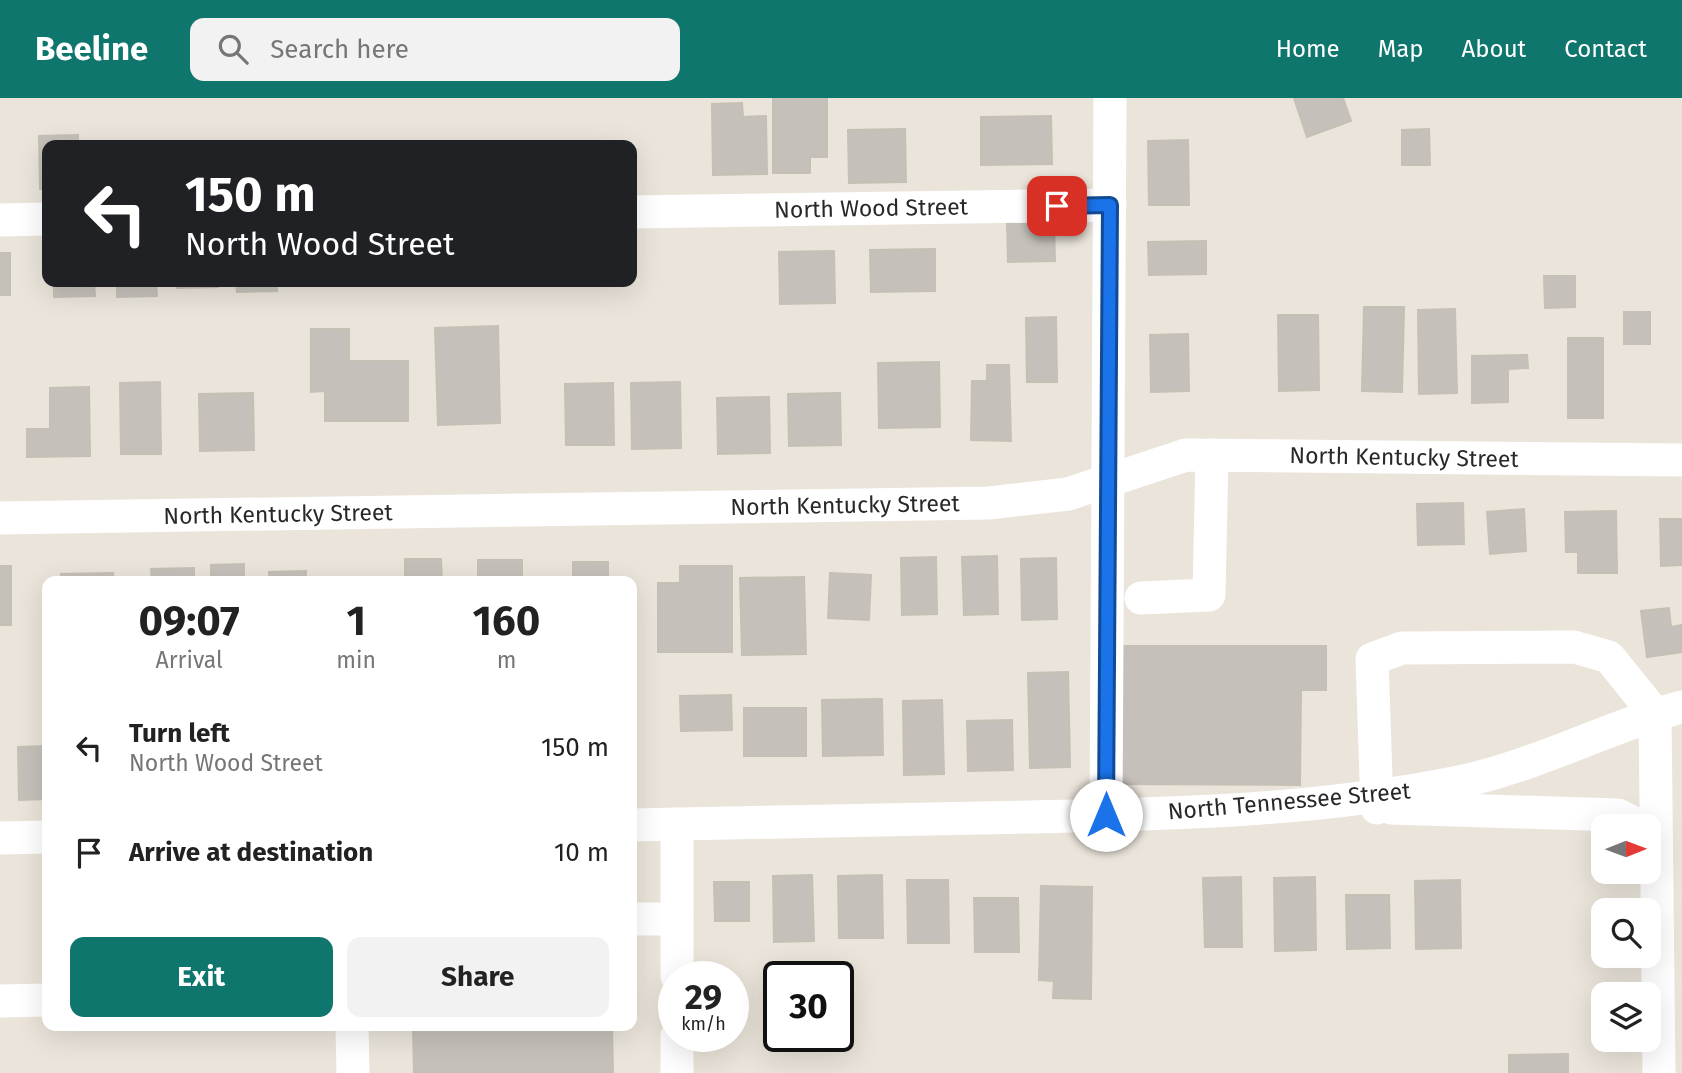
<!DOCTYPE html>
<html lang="en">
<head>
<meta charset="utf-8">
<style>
	body { margin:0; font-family:"Fira Sans",sans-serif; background:#f2f2f2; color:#222; height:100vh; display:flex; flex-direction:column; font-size:26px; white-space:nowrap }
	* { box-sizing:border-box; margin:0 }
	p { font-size:23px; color:#767676 }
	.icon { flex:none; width:38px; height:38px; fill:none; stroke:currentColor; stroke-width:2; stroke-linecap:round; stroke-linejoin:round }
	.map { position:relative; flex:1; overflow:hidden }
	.details { position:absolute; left:42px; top:478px; width:595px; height:455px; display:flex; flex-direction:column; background:#fff; border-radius:14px; box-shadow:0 7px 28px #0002 }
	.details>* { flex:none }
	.guide { position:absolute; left:42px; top:42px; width:595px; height:147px; border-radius:14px; box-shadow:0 7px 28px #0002; background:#202124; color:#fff; overflow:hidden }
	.needle { width:46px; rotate:89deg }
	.fabs { position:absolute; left:1591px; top:716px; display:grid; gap:14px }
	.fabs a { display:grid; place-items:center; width:70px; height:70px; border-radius:14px; background:#fff; box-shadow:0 7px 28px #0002; font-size:35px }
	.speed { position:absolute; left:658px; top:863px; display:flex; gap:14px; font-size:35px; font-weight:700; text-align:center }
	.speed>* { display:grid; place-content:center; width:91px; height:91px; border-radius:50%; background:#fff; box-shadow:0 7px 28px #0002; line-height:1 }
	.speed small { font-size:18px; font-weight:400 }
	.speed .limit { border:4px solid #111; border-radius:10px; background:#fff; color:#111 }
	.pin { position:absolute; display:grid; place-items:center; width:60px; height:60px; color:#fff; margin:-30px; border-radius:14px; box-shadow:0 4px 10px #0006 }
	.me { position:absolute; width:77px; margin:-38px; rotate:0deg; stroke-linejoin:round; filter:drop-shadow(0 0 5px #0008) }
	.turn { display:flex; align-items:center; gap:24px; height:147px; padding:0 28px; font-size:32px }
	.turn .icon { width:91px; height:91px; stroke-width:2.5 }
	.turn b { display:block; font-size:49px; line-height:60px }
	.eta { display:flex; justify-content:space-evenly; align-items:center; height:119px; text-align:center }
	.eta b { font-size:42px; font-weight:700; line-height:49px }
	.cta { display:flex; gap:14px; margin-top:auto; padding:14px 28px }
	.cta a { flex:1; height:80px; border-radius:14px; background:#0f766e; color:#fff; font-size:28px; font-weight:700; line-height:80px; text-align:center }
	.cta a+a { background:#f2f2f2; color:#222 }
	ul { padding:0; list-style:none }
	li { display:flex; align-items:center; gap:21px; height:105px; padding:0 28px }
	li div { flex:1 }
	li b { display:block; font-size:26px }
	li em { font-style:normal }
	header { display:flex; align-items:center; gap:42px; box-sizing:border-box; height:98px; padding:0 35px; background:#0f766e; color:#fff }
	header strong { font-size:33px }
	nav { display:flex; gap:38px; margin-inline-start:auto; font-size:24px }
	.search { width:490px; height:63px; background:#f2f2f2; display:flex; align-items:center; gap:18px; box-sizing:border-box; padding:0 24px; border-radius:14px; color:#767676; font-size:26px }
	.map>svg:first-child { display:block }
	.building { fill:#c5c1ba; stroke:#c5c0b4; stroke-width:2 }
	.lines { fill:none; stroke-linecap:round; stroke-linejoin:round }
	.minor { stroke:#fff; stroke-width:33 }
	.route-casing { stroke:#114b97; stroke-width:18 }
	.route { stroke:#1a73e8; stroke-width:12 }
	.labels { text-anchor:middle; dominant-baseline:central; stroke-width:6; stroke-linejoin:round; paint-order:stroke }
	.street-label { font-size:23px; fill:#282828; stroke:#fff }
</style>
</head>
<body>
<header>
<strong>Beeline</strong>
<div class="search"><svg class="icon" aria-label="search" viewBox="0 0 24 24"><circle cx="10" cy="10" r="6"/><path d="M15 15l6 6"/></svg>Search here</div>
<nav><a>Home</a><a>Map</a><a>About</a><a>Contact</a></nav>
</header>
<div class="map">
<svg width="1682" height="975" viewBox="0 0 1682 975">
	<rect width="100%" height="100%" fill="#eae4da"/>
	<g class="building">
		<path d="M773,0H827V59H810V75H773Z"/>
		<path d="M1294,0H1343L1351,23L1307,39Z"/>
		<path d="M742,5L743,19L766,18L767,76L713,77L712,6Z"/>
		<path d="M1051,18L1052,66L981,67V19Z"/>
		<path d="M905,31L906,84L849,85L848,32Z"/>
		<path d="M1429,31L1430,67H1402V32Z"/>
		<path d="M78,37V47H47V91H40L39,38Z"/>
		<path d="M1188,42L1189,107H1149L1148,43Z"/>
		<path d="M1007,124H1054L1055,163L1008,164Z"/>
		<path d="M1206,143V176L1149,177L1148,144Z"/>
		<path d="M935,151V193L871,194L870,152Z"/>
		<path d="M834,153L835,205L780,206L779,154Z"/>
		<rect x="0" y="155" width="10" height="42"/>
		<path d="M1544,178H1575V209L1545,210Z"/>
		<path d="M54,184H94L95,198L54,199Z"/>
		<path d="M117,184H156L157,198L117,199Z"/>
		<path d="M177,184H217L218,189L177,190Z"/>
		<path d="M236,184H277V193L237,194Z"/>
		<path d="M1364,209H1404L1402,294L1362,293Z"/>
		<path d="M1455,211L1457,295L1419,296L1418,212Z"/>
		<rect x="1624" y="214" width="26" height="32"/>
		<path d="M1278,217H1318L1319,292L1279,293Z"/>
		<path d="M1056,219L1057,284H1027L1026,220Z"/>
		<path d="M498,228L500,325L438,327L435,230Z"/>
		<path d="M311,231H349V263H408V323H325V293L311,294Z"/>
		<path d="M1188,236L1189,293L1151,294L1150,237Z"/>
		<rect x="1568" y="240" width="35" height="80"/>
		<path d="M1527,257L1528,270L1508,271V304L1472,305V258Z"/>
		<path d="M939,264L940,329L879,330L878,265Z"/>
		<path d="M987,267H1009L1011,343L971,342L972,283H987Z"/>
		<path d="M160,284L161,356H121L120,285Z"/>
		<path d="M680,284L681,350L632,351L631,285Z"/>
		<path d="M613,285L614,347H566L565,286Z"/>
		<path d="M89,289L90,358L27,359V331H50V290Z"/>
		<path d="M253,295L254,352L200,353L199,296Z"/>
		<path d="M840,295L841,347L789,348L788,296Z"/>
		<path d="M769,299L770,355L718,356L717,300Z"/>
		<path d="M1463,405L1464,446L1418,447L1417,406Z"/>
		<path d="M1524,411L1526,453L1490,456L1487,414Z"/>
		<path d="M1616,413L1617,475H1578V454H1566L1565,414Z"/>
		<path d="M1660,421H1682V467L1661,468Z"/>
		<path d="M997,458L998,516L964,517L962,459Z"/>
		<path d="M936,459L937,516L902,517L901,460Z"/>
		<path d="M1056,460L1057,521L1022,522L1021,461Z"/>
		<path d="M405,461H441L442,483H405Z"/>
		<rect x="478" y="462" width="44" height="21"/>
		<rect x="573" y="464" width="35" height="19"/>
		<path d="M244,466V483H211V467Z"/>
		<rect x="0" y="468" width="11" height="59"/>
		<path d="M680,468H732V554H658V485H680Z"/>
		<path d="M194,470V483H152L151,471Z"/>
		<path d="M306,473V483H269V474Z"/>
		<path d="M113,475L114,483H61V476Z"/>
		<path d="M830,475L871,477L869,522L828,520Z"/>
		<path d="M804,479L806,556L742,557L740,480Z"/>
		<rect x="333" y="481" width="29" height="2"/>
		<path d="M1669,510L1671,529L1682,527V554L1647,559L1641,513Z"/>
		<path d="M1120,548H1326V592H1301L1300,687L1119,686Z"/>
		<path d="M1068,574L1070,669L1030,670L1028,575Z"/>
		<path d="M731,597L732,632L681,633L680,598Z"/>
		<path d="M882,601L883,657L823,658L822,602Z"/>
		<path d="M942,602L944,676L904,677L903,603Z"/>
		<rect x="744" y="610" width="62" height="48"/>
		<path d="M1012,622L1013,672L968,673L967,623Z"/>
		<path d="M47,648V701L19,702L18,649Z"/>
		<path d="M812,777L814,843L774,844L773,778Z"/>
		<path d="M882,777L883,840H839L838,778Z"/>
		<path d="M1241,779L1242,849H1205L1203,780Z"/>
		<path d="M1315,779L1316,852L1275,853L1274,780Z"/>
		<path d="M907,782H948L949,845H908Z"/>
		<path d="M1460,782L1461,850L1416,851L1415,783Z"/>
		<path d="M714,784H749V823H715Z"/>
		<path d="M1041,788L1092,789L1091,901L1053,900L1054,883L1039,882Z"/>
		<path d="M1346,797H1389L1390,850L1347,851Z"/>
		<path d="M974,800H1018L1019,854H975Z"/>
		<path d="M43,813H47V856H44Z"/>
		<path d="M413,928H612L613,975H414Z"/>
		<path d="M1568,956V975H1509V957Z"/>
	</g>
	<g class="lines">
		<g class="minor">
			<path d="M632,114L1110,107"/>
			<path d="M0,122L47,121"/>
			<path d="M0,420L989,405L1068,396L1186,357L1682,362"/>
			<path d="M1141,500L1209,497L1212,357"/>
			<path d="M1377,710L1372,561L1402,550L1574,549L1609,559L1655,616L1659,975"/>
			<path d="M1391,710L1618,717L1640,728"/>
			<path d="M1106,717L1110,0"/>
			<path d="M632,727C764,724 896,722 1028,719C1171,716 1318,713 1459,684C1536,668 1607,629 1682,609"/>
			<path d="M0,740L47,739"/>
			<path d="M632,821H677"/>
			<path d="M677,878V726"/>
			<path d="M0,903L47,902"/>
			<path d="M352,928L353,975"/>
			<path d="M677,975V938"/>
		</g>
	</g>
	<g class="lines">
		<defs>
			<path id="route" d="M1057,108L1110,107L1106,717"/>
		</defs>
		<use href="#route" class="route-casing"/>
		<use href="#route" class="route"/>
	</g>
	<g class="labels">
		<g class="street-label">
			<text transform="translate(871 110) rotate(-1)">North Wood Street</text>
			<text transform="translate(1404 359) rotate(1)">North Kentucky Street</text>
			<text transform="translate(845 407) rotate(-1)">North Kentucky Street</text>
			<text transform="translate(278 416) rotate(-1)">North Kentucky Street</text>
			<text transform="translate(1289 703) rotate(-5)">North Tennessee Street</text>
		</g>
	</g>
</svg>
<div class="fabs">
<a><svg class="needle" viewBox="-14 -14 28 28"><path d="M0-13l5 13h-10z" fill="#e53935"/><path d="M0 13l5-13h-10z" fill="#767676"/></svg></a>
<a><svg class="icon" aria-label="search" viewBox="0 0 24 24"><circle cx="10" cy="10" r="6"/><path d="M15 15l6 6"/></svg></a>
<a><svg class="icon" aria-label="layers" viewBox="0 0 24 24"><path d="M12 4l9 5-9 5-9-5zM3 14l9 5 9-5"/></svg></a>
</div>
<div class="speed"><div>29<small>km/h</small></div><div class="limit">30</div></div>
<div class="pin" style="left:1057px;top:108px;background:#d93025"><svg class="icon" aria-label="arrive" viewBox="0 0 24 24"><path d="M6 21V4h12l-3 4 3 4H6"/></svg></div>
<svg class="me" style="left:1106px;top:717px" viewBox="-20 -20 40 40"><circle r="19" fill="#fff"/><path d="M0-13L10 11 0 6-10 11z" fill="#1a73e8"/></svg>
<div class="guide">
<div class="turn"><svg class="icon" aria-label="left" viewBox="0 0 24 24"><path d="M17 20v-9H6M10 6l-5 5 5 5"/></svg><div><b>150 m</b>North Wood Street</div></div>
</div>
<section class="details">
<div class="eta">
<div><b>09:07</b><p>Arrival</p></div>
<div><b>1</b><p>min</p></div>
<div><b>160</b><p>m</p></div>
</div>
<ul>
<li><svg class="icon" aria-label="left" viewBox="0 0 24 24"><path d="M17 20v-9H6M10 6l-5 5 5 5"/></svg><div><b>Turn left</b><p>North Wood Street</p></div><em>150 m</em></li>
<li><svg class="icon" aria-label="arrive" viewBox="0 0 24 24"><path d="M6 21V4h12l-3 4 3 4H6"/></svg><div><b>Arrive at destination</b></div><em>10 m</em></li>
</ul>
<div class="cta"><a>Exit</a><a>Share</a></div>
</section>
</div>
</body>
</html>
